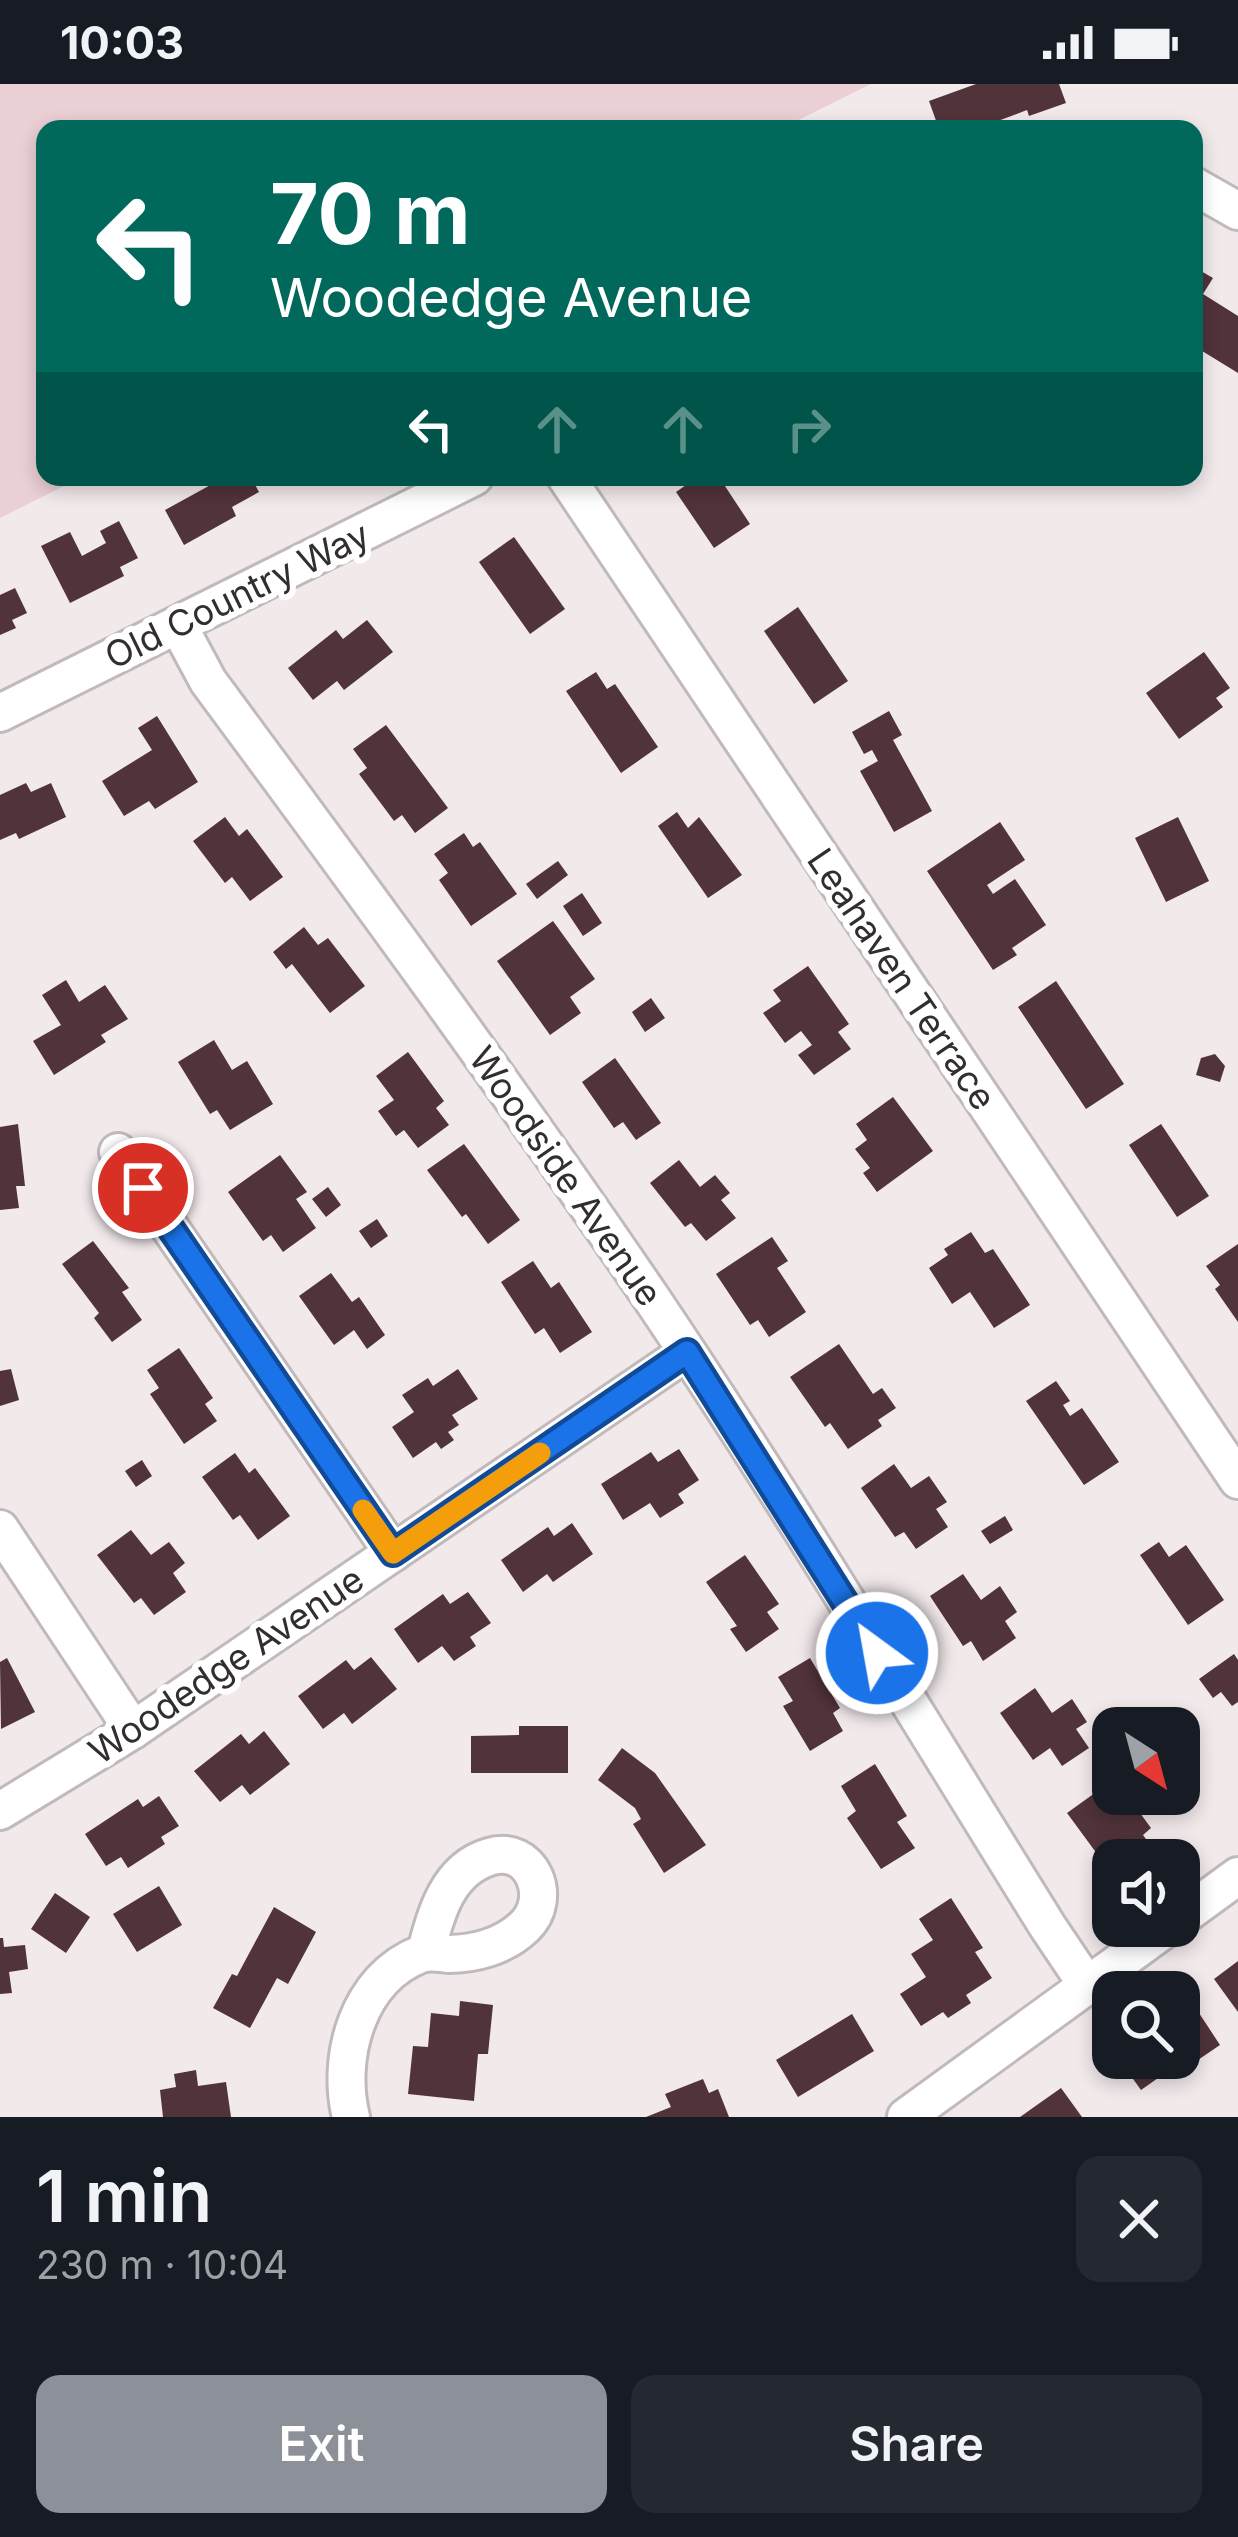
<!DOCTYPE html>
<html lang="en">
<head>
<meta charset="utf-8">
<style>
	body { margin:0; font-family:Inter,sans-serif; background:#242831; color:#f1f3f6; height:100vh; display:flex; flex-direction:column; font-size:45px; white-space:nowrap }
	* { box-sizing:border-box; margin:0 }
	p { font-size:39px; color:#9ea1a6 }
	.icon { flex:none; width:66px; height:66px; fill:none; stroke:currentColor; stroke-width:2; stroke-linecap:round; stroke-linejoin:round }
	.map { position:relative; height:2033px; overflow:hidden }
	.sheet { display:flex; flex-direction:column; background:#171b24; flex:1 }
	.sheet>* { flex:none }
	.top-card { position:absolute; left:36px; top:36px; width:1167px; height:366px; border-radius:24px; box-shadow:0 6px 18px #0003; background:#00695c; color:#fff; overflow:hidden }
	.needle { width:78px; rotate:144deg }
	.buttons { position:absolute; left:1092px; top:1623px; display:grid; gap:24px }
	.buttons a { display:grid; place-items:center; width:108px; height:108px; border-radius:24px; background:#171b24; box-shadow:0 6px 18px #0003; font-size:60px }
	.pin { position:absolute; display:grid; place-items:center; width:102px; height:102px; color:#fff; margin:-51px; border:6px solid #fff; border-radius:50%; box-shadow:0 3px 12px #0007 }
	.me { position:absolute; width:132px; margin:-66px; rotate:328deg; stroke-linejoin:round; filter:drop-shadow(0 0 9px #0008) }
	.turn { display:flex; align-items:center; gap:42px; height:252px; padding:0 36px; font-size:54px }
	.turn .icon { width:156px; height:156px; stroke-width:2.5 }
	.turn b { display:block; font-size:84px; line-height:102px }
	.lanes { display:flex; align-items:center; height:114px; padding:0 36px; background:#0003; justify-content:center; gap:60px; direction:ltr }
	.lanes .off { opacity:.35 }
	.round { display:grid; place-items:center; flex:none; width:126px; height:126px; border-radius:24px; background:#242831 }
	.summary { display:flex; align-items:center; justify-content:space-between; height:204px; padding:0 36px }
	h1 { font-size:72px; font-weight:600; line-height:90px }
	.primary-button { display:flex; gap:24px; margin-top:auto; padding:24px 36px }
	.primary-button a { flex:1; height:138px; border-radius:24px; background:#8c9099; color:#fff; font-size:48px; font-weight:600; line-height:138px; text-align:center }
	.primary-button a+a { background:#242831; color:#f1f3f6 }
	.status { display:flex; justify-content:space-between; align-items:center; height:84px; padding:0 60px; background:#171b24; direction:ltr }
	.status svg { height:33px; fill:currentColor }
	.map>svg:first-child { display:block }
	.green { fill:#eacfd4 }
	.building { fill:#51333a }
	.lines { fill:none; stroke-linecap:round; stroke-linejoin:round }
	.street-casing { stroke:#c1b9bb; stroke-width:42 }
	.street { stroke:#fff; stroke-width:36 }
	.route-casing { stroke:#114b97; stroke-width:30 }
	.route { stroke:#1a73e8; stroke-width:21 }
	.slow { stroke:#f59e0b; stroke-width:21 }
	.labels { text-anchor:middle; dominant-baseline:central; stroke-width:12; stroke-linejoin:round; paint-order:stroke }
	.street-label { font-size:36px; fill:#322e2f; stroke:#fff }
</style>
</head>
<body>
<div class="status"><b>10:03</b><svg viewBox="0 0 49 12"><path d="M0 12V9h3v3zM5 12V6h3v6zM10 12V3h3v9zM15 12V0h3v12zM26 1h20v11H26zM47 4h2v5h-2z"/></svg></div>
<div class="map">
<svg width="1238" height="2033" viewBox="0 0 1238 2033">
	<rect width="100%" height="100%" fill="#f2e9eb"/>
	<path class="green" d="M0,0H871L780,45H45V393H82L0,434Z"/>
	<g class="building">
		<path d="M976,0H1059L1066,19L1029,32L1027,26L995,38L998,45H939L929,17Z"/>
		<path d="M1194,183L1213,194L1203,210L1238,232V289L1194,262Z"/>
		<path d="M213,393H251L259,408L232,423L236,432L184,461L165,426L216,398Z"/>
		<path d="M685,393H719L750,440L714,464L676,408L689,399Z"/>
		<path d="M119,437L138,474L120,483L124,492L70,519L41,462L70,448L82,472L106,459L100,447Z"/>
		<path d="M514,453L565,525L530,550L479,478Z"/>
		<path d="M15,504L27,529L12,536L16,544L0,551V511Z"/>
		<path d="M798,523L848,597L814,620L764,547Z"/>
		<path d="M367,536L393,568L344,606L337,597L313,616L288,584L336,546L343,555Z"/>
		<path d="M1204,568L1230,604L1216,614L1223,623L1179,655L1146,609Z"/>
		<path d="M596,588L607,605L615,600L658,663L621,689L566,607Z"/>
		<path d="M889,627L902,651L893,656L932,727L894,748L860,687L878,677L872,666L864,670L852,648Z"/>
		<path d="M157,632L198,698L155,725L149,717L124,732L102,697L152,666L138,644Z"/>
		<path d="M386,641L448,724L415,749L402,731L394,737L359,690L367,684L353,665Z"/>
		<path d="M26,699L31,708L51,699L66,733L19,755L16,749L0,756V711Z"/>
		<path d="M677,728L688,744L699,733L742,791L708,814L658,742Z"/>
		<path d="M225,733L239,752L247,745L283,793L250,817L232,793L225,799L193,757Z"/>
		<path d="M1178,733L1209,797L1166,818L1135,754Z"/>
		<path d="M1000,738L1025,776L987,801L993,810L1015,795L1046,841L1012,864L1017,871L993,886L927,787Z"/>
		<path d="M464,749L473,763L480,758L517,810L471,842L439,796L448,789L434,770Z"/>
		<path d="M558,777L568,791L537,815L526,800Z"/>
		<path d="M582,809L602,839L583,852L563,822Z"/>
		<path d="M553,837L595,895L570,913L581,929L550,951L497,877Z"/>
		<path d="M304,843L318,861L328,854L365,902L330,929L292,880L286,885L273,868Z"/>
		<path d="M808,882L849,940L838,948L851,965L814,991L798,971L812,961L801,947L785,959L763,929L781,917L773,906Z"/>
		<path d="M66,896L79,918L105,901L128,935L101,951L106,958L54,991L33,957L61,941L42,911Z"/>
		<path d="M1056,897L1124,1000L1086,1025L1018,923Z"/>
		<path d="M651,914L665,934L645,948L632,928Z"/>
		<path d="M214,956L232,986L247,977L273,1020L230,1046L217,1026L210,1030L178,978Z"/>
		<path d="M408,968L444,1017L436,1024L449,1041L418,1064L404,1046L396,1052L378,1027L394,1016L376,992Z"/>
		<path d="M1215,970L1225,982L1220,998L1196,991L1201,974Z"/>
		<path d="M615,974L661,1039L636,1056L623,1038L614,1044L582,998Z"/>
		<path d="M893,1013L933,1067L877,1108L863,1089L870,1084L855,1065L867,1056L856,1040Z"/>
		<path d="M18,1040L25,1102H16L19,1124L0,1126V1043Z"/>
		<path d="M1161,1040L1209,1112L1177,1133L1129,1061Z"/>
		<path d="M464,1060L520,1136L488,1160L466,1130L462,1133L427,1086Z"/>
		<path d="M280,1071L307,1108L296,1115L316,1144L283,1168L271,1151L263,1157L228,1108Z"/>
		<path d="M679,1076L700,1103L715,1091L730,1109L721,1116L736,1134L706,1157L691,1139L685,1143L650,1099Z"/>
		<path d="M328,1103L341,1121L326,1133L312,1115Z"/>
		<path d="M377,1135L388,1152L371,1164L359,1147Z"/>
		<path d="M971,1148L985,1169L993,1165L1030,1221L994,1244L970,1208L952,1220L929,1184L948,1171L944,1165Z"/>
		<path d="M772,1153L788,1177L777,1184L806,1228L769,1253L758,1236L750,1241L716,1190Z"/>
		<path d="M93,1157L129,1204L122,1208L142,1236L112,1258L94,1234L99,1229L62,1180Z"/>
		<path d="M1238,1160V1238L1215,1205L1220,1201L1206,1182Z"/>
		<path d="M533,1177L551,1204L559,1198L592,1248L560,1269L544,1244L535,1250L501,1198Z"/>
		<path d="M331,1189L352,1218L359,1213L385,1251L367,1265L354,1246L334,1261L299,1212Z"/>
		<path d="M839,1260L873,1310L882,1304L896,1324L878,1336L882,1342L848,1365L830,1339L825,1343L790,1293Z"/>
		<path d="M179,1264L213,1314L205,1320L217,1337L184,1360L150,1310L159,1304L147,1286Z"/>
		<path d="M11,1285L19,1316L0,1322V1287Z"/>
		<path d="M458,1285L478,1315L452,1331L459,1341L448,1348L454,1356L441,1365L436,1358L413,1374L392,1343L414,1328L402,1311L428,1294L433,1302Z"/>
		<path d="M1056,1297L1070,1317L1063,1321L1070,1332L1082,1324L1119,1378L1084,1401L1026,1317Z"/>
		<path d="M679,1365L699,1396L678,1410L684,1419L660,1434L650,1419L623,1436L601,1400L651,1368L658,1378Z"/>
		<path d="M235,1369L249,1389L255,1384L290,1432L258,1456L240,1431L233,1436L202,1393Z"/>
		<path d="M142,1376L152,1392L136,1403L125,1387Z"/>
		<path d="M894,1380L911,1404L929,1392L947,1418L936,1425L948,1443L916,1465L904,1448L895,1453L861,1404Z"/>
		<path d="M1005,1432L1013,1446L990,1460L981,1447Z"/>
		<path d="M572,1439L593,1470L553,1498L547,1490L523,1508L501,1476L548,1443L554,1452Z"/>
		<path d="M131,1446L151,1471L169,1458L185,1479L173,1489L186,1508L154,1531L141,1514L134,1519L97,1471Z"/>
		<path d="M1159,1458L1169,1473L1186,1461L1224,1516L1188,1541L1140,1471Z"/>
		<path d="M745,1471L779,1520L767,1528L779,1545L746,1568L730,1545L737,1542L706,1498Z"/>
		<path d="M963,1490L981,1516L1000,1502L1017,1528L1005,1537L1016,1554L983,1577L971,1557L963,1562L930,1512Z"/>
		<path d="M468,1508L491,1539L470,1553L476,1562L454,1577L442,1562L418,1579L394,1545L443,1510L450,1520Z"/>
		<path d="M1234,1570L1238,1576V1618L1232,1622L1221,1608L1213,1614L1199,1595Z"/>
		<path d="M371,1573L397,1605L352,1640L344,1629L323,1645L298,1612L346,1576L354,1586Z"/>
		<path d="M7,1574L35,1628L1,1645L0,1578Z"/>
		<path d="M810,1574L840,1624L833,1629L843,1647L810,1667L783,1622L793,1617L778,1593Z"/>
		<path d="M1035,1604L1052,1629L1072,1615L1087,1638L1076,1645L1089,1664L1062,1682L1050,1664L1033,1676L1000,1629Z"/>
		<path d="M519,1642H568V1689H471V1652L519,1651Z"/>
		<path d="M264,1647L290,1680L250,1711L242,1701L220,1718L194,1687L241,1650L249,1660Z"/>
		<path d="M622,1664L655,1689L706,1761L664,1789L633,1740L641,1735L635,1724L598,1696Z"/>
		<path d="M875,1680L907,1732L897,1738L915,1764L881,1785L847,1734L856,1727L841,1702Z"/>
		<path d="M1099,1706L1113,1726L1129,1714L1151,1744L1143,1751L1160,1774L1114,1776L1111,1772L1103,1778L1067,1729Z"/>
		<path d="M159,1712L179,1742L161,1753L165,1760L128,1784L121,1773L106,1782L85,1750L138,1715L143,1723Z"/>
		<path d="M159,1802L182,1841L137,1868L113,1830Z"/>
		<path d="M55,1809L90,1833L66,1869L31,1845Z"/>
		<path d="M951,1814L983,1864L975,1868L992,1894L966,1911L971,1919L948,1934L943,1928L921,1942L900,1910L926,1893L911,1870L933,1856L919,1835Z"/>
		<path d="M274,1823L316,1848L288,1900L277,1894L250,1944L213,1924L232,1890L237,1892Z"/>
		<path d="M0,1854H3L4,1863L25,1861L28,1885L9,1888L12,1909L0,1910Z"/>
		<path d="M1238,1877V1928L1214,1895Z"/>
		<path d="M460,1917L493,1921L488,1970H478L474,2017L408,2010L413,1962L428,1963L431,1929L459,1932Z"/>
		<path d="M1199,1929L1220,1961L1192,1980L1188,1973L1141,2006L1118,1974H1179V1942Z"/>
		<path d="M852,1930L874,1967L798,2013L776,1976Z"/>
		<path d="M196,1986L198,2002L226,1998L231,2033H163L160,2006L176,2003L174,1990Z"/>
		<path d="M703,1995L709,2009L718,2005L729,2033H646L671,2023L665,2010Z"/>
		<path d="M1061,2004L1082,2033H1020Z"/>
	</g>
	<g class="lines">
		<defs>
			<g id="street">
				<path d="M1194,102L1238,127"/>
				<path d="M566,393L1238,1396"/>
				<path d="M178,541L208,597C359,801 509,1005 652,1215C790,1420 917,1633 1048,1843L1087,1901"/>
				<path d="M0,629L474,393"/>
				<path d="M118,1068L393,1469"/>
				<path d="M0,1445L133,1646"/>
				<path d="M0,1727L133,1646L687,1268"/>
				<path d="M1179,1835L1238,1792"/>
				<path d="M351,2033C336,1973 358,1894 421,1870C430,1867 439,1869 448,1870C475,1870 504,1862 524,1843C555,1814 531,1759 489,1773C447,1786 436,1830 426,1867"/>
				<path d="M906,2033L1169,1842"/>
			</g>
		</defs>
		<use href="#street" class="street-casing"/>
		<use href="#street" class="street"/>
	</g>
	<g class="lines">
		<defs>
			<path id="route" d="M143,1104L393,1469L687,1268L877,1569"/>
		</defs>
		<use href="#route" class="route-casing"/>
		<use href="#route" class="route"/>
		<path class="slow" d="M363,1426L393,1469L540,1369"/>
	</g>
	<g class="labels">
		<g class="street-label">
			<text transform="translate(237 511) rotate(-26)">Old Country Way</text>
			<text transform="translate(902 895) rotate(56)">Leahaven Terrace</text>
			<text transform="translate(566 1092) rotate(55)">Woodside Avenue</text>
			<text transform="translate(226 1581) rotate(-34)">Woodedge Avenue</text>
		</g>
	</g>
</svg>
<div class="buttons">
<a><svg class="needle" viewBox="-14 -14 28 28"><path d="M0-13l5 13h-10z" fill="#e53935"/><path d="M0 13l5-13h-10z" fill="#9ea1a6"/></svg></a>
<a><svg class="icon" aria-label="sound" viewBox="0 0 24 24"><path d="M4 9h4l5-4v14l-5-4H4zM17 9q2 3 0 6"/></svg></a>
<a><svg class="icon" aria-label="search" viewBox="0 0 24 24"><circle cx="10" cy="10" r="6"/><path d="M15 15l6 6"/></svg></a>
</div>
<div class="pin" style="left:143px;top:1104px;background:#d93025"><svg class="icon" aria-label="arrive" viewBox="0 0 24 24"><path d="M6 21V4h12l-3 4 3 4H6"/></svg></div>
<svg class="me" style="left:877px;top:1569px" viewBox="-20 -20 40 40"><circle r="17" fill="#1a73e8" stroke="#fff" stroke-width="3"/><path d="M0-11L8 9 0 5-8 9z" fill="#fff"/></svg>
<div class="top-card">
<div class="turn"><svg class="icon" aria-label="left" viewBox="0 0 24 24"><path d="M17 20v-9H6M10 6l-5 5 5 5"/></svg><div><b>70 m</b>Woodedge Avenue</div></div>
<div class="lanes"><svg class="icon" aria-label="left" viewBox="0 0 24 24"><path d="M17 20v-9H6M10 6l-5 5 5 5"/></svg><svg class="icon off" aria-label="ahead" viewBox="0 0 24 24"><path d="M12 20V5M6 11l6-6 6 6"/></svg><svg class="icon off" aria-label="ahead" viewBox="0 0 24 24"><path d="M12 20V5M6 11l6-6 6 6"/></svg><svg class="icon off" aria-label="right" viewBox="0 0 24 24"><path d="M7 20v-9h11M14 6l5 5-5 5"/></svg></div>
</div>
</div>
<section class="sheet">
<div class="summary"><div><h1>1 min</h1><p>230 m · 10:04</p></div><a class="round"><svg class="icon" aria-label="close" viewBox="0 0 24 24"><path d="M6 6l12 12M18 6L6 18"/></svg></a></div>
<div class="primary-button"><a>Exit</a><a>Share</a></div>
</section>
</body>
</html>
